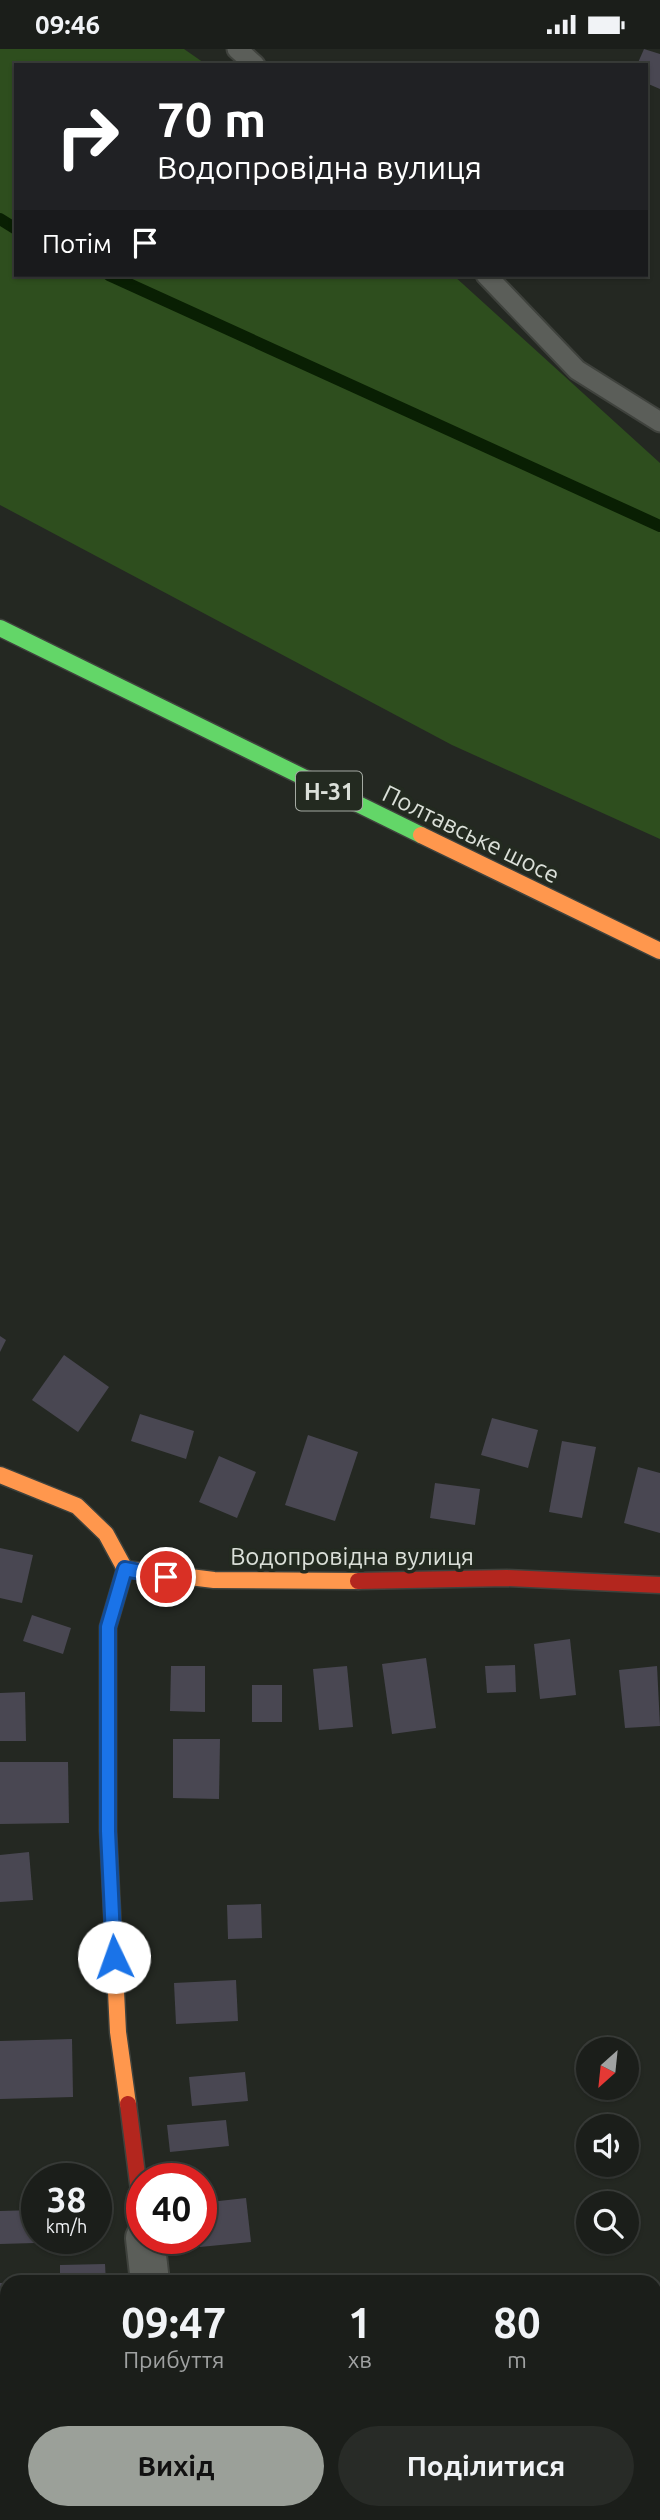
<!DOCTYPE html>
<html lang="uk">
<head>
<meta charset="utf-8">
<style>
	body { margin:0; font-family:Ubuntu,sans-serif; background:#282b27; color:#f1f3f6; height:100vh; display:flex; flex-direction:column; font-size:26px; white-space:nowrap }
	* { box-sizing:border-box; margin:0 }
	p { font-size:23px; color:#a0a2a2 }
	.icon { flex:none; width:38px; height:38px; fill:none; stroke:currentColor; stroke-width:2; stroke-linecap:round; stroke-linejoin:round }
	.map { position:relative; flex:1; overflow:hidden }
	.side { position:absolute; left:0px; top:2226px; width:662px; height:245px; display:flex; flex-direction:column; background:#1b1e1a; border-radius:21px 21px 0 0; box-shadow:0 2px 5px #0004,0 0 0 2px #393c39 }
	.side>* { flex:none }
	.top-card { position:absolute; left:14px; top:14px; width:634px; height:214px; border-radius:0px; box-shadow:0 2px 5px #0004,0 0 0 2px #393c39; background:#202124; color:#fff; overflow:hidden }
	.needle { width:46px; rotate:207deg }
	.controls { position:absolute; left:576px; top:1988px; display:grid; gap:14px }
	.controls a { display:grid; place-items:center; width:63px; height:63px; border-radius:50%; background:#1b1e1a; box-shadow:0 2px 5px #0004,0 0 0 2px #393c39; font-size:35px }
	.speed { position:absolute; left:21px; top:2114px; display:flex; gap:14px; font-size:35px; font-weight:700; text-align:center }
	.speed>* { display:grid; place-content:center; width:91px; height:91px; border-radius:50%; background:#1b1e1a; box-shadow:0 2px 5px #0004,0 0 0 2px #393c39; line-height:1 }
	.speed small { font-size:18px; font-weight:400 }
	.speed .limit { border:10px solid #d22; background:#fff; color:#111 }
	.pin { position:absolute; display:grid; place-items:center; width:60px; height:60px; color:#fff; margin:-30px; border:4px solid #fff; border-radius:50%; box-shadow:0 2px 7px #0007 }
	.me { position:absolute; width:77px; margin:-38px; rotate:357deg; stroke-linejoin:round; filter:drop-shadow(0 0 5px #0008) }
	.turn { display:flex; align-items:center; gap:24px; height:147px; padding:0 28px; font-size:32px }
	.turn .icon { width:91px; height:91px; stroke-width:2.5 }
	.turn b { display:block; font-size:49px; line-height:60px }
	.then { display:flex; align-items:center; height:66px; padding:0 28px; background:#0003; gap:14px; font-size:26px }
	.eta { display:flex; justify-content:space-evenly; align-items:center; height:119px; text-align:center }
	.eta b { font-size:42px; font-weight:700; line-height:49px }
	.cta { display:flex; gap:14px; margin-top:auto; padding:14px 28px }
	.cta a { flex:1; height:80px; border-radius:42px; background:#9ba099; color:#111; font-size:28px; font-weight:700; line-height:80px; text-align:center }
	.cta a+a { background:#282b27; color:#f1f3f6 }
	.status { display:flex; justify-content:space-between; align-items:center; height:49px; padding:0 35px; background:#1b1e1a; direction:ltr }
	.status svg { height:19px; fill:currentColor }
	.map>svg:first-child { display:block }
	.green { fill:#2e4e1e }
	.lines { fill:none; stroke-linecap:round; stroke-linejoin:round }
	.stream { stroke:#091f03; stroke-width:12 }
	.building { fill:#494752 }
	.lane-casing { stroke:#3f423d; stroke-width:23 }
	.street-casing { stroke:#3f423d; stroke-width:42 }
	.fast-casing { stroke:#3f423d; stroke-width:19 }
	.slow-casing { stroke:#3f423d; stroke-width:19 }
	.jam-casing { stroke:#3f423d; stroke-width:19 }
	.lane { stroke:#5b5e59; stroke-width:19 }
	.street { stroke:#5b5e59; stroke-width:38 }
	.fast { stroke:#63d668; stroke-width:16 }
	.slow { stroke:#ff974d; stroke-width:16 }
	.jam { stroke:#b3261e; stroke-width:16 }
	.route-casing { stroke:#114b97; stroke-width:18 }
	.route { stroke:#1a73e8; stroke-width:12 }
	.labels { text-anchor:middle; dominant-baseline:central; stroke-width:7; stroke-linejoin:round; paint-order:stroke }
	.shield { fill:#232a20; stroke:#a4a9a2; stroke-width:2 }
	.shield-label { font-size:23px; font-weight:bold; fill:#dbe0d9 }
	.street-label { font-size:24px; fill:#dbe0d9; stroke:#232a20 }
</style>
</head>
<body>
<div class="status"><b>09:46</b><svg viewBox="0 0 49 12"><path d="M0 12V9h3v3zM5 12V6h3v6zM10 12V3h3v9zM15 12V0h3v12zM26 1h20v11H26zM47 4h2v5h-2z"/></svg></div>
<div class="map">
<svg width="660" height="2471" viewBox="0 0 660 2471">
	<rect width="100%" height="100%" fill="#242822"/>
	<path class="green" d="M0,0H184L207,16H16V226H453L660,414V790L452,696L0,456Z"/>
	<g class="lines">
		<g class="stream">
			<path d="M0,170L16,180"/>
			<path d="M109,226L660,477"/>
		</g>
	</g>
	<g class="building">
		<path d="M644,0L660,5V40L646,34V16H637Z"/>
		<path d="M0,1287L6,1291L0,1303Z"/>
		<path d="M64,1306L109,1338L78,1383L32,1351Z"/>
		<path d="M140,1365L194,1382L186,1410L131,1392Z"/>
		<path d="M492,1369L538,1381L528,1419L481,1406Z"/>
		<path d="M308,1386L358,1403L335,1472L285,1456Z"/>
		<path d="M562,1392L596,1398L582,1469L549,1463Z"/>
		<path d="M219,1407L256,1423L237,1469L199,1453Z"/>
		<path d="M638,1418L660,1424V1484L624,1474Z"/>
		<path d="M435,1434L480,1440L475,1476L430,1469Z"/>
		<path d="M0,1499L33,1506L22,1554L0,1549Z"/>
		<path d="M32,1566L71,1579L63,1605L23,1592Z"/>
		<path d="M570,1590L576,1646L540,1650L534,1595Z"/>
		<path d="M426,1609L436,1679L392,1685L382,1615Z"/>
		<path d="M515,1616L516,1643L487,1644L485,1617Z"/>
		<path d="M171,1617H205V1663L170,1662Z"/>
		<path d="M347,1617L353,1678L319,1681L313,1620Z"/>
		<path d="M657,1617L660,1677L625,1679L619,1621Z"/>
		<rect x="252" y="1636" width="30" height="37"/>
		<path d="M25,1643L26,1692H0V1644Z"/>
		<path d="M173,1690H220L219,1750L173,1749Z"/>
		<path d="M0,1713H68L69,1774L0,1775Z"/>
		<path d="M29,1803L33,1851L0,1853V1806Z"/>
		<path d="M261,1855L262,1889L228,1890L227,1856Z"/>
		<path d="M236,1931L238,1972L176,1975L174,1934Z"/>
		<path d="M72,1990L73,2048L0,2050V1992Z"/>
		<path d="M245,2023L248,2052L192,2057L189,2028Z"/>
		<path d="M226,2071L229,2097L170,2103L167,2076Z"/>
		<path d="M57,2124L80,2128V2130H56Z"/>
		<path d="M246,2149L251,2193L200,2198L201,2154Z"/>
		<path d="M34,2161L35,2194L0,2195V2162Z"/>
		<path d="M105,2215L106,2233H60V2216Z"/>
		<rect x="0" y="2234" width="5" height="32"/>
		<path d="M0,2446L7,2447V2464H11V2471H0Z"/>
		<path d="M215,2464H244L245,2471H215Z"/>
		<path d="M306,2464H315L317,2471H285Z"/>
	</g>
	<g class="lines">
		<defs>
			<g id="lane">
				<path d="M237,0L255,16"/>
				<path d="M486,226L577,321L660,373"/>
			</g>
			<g id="street">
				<path d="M145,2189L150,2233"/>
				<path d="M180,2464L181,2471"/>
			</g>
			<path id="fast" d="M0,579L421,786"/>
			<g id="slow">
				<path d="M421,786L660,902"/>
				<path d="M0,1426L77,1457L106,1485L125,1520L214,1531L358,1532"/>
				<path d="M125,1520L108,1578V1782L118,1983L128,2055"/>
			</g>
			<g id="jam">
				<path d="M358,1532L507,1529L660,1536"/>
				<path d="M128,2055L142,2165"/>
			</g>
		</defs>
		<use href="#lane" class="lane-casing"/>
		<use href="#street" class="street-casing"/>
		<use href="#fast" class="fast-casing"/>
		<use href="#slow" class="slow-casing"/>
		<use href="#jam" class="jam-casing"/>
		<use href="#lane" class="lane"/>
		<use href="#street" class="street"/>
		<use href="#fast" class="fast"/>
		<use href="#slow" class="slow"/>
		<use href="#jam" class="jam"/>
	</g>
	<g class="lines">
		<defs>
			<path id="route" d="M114,1908L108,1782V1578L125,1520L166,1528"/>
		</defs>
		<use href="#route" class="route-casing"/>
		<use href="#route" class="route"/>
	</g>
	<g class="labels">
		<rect class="shield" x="296" y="722.5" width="66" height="39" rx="5"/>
		<g class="shield-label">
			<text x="329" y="742">Н-31</text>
		</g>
		<g class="street-label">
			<text transform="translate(471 785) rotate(26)">Полтавське шосе</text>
			<text x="352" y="1507">Водопровідна вулиця</text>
		</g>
	</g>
</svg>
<div class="controls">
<a><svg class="needle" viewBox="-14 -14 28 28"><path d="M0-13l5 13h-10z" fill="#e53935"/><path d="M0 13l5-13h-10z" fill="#a0a2a2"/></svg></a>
<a><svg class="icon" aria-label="sound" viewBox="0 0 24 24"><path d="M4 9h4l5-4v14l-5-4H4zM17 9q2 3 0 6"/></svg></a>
<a><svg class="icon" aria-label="search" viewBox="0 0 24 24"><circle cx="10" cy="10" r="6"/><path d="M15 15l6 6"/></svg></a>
</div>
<div class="speed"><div>38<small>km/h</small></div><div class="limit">40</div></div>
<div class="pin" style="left:166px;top:1528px;background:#d93025"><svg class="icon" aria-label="arrive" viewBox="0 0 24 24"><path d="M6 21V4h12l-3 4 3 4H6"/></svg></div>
<svg class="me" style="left:114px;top:1908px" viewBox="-20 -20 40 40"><circle r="19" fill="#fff"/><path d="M0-13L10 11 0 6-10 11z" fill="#1a73e8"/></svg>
<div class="top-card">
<div class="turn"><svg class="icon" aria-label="right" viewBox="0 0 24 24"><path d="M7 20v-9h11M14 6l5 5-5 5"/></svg><div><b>70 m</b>Водопровідна вулиця</div></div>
<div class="then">Потім<svg class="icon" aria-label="arrive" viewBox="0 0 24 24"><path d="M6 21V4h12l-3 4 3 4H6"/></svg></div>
</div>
<section class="side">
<div class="eta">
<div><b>09:47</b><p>Прибуття</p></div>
<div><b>1</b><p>хв</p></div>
<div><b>80</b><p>m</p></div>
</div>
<div class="cta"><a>Вихід</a><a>Поділитися</a></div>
</section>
</div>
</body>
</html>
